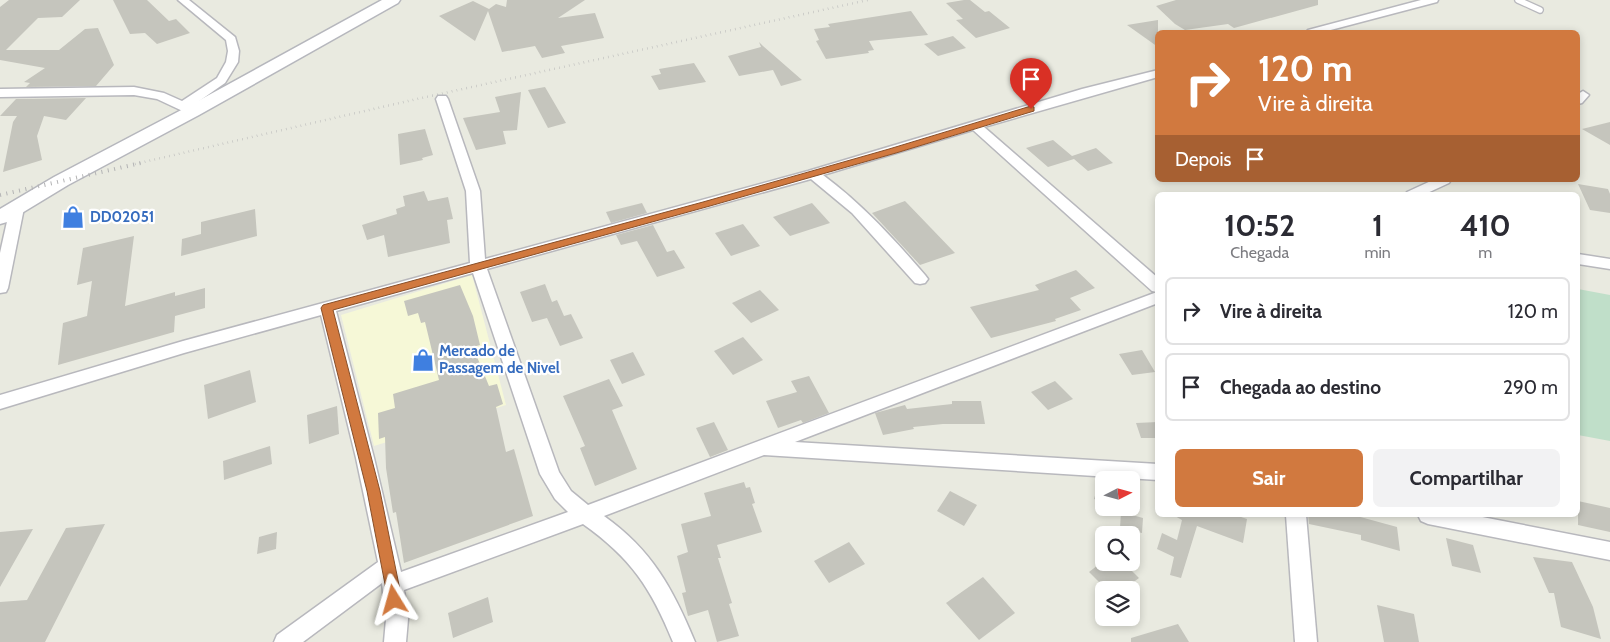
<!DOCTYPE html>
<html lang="pt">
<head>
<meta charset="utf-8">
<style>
	body { margin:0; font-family:Cabin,sans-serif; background:#f2f2f3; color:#2b2b33; height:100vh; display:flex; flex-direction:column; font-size:19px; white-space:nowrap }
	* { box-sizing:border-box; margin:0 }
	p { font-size:16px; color:#7c7c81 }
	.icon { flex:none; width:28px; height:28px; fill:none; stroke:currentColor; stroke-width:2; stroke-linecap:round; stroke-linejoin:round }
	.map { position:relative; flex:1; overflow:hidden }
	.drawer { position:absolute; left:1155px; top:192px; width:425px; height:325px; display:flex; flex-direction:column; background:#fff; border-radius:8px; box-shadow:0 2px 8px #0003 }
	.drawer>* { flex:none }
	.top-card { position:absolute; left:1155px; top:30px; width:425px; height:152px; border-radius:8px; box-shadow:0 2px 8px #0003; background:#d1793f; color:#fff; overflow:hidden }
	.needle { width:32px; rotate:84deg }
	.buttons { position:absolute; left:1095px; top:471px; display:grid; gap:10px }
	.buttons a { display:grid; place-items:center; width:45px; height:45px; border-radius:8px; background:#fff; box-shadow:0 2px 8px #0003; font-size:25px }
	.pin { position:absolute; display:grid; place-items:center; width:42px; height:42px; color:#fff; margin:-51px -21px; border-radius:50% 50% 50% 0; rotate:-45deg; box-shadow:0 0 5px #0007 }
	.pin .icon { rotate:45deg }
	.me { position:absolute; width:55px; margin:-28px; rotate:352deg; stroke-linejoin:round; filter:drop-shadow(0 0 4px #0008) }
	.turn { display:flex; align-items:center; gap:18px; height:105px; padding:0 20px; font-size:22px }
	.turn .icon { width:65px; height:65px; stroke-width:2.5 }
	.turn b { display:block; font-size:35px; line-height:42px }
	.then { display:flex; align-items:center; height:48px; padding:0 20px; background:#0003; gap:10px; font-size:19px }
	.eta { display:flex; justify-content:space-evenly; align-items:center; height:85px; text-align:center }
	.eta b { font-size:30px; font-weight:700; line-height:35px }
	.action { display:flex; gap:10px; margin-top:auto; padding:10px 20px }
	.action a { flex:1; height:58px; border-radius:8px; background:#d1793f; color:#fff; font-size:20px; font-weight:700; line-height:58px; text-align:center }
	.action a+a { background:#f2f2f3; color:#2b2b33 }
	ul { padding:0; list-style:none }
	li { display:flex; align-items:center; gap:15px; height:68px; margin:0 10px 8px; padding:0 10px; border:2px solid #e1e1e2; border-radius:8px }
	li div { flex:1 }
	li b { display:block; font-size:19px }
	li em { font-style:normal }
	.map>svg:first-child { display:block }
	.commercial { fill:#f6f8d7 }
	.green { fill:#c0dfc9 }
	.building { fill:#c5c5bd }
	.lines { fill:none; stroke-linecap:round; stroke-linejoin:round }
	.lane-casing { stroke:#b8b8bd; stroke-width:8 }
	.street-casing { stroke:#b8b8bd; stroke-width:3 }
	.secondary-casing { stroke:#b6b7bd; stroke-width:3 }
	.lane { stroke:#fff; stroke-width:5.5 }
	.street { fill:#fff; fill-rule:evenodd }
	.secondary { fill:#fff; fill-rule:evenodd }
	.rail-far1 { stroke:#b3b3b4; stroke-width:2.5; stroke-dasharray:0.5 4.5; stroke-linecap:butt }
	.rail { stroke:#b3b3b4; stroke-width:4; stroke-dasharray:1 5.5; stroke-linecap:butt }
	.route { fill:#d1793f; stroke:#884f29 }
	.labels { text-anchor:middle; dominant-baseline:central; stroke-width:4.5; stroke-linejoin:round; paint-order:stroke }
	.shop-label { font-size:15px; font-weight:bold; fill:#366cbe; stroke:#fff; text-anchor:start }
</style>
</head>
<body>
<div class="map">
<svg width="1610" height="642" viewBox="0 0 1610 642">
	<rect width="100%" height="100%" fill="#e9eae0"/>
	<path class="commercial" d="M472,275L506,405L374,446L341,315Z"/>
	<path class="green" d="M1578,289L1610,295V441L1578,435Z"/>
	<g class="building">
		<path d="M9,0H80L62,17L38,18L6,50H59L85,29L98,28L114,65L96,86L26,87L30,83L24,82L45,68L0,60V7Z"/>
		<path d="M113,0H147L169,21L176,19L190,33L157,44L145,33L130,34Z"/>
		<path d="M507,0H585L558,18L595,13L604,38L561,46L565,53L542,58L535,46L502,52L488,11L475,41L439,16L473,1L489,9L496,4L506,7Z"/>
		<path d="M964,0H970L985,12L989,11L1010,28L976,38L956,20L963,19L946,3Z"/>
		<path d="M1176,0H1318V5L1234,28L1228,24L1185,30L1175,24L1156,6Z"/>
		<path d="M911,11L928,35L869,41L874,50L868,51L869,53L826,59L816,41L819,40L814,29L830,27L828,24Z"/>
		<path d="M1158,20V47L1127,25Z"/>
		<path d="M953,36L966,48L938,56L924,44Z"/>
		<path d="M759,42L763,46L802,80L781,86L773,70L739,76L728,56L761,47Z"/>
		<path d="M694,63L706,82L659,90L651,76L661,74L659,69Z"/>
		<path d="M545,87L566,123L548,128L528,90Z"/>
		<path d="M521,92L517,130L503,131L506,144L476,150L463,118L500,112L495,97Z"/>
		<path d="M86,98L66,120L44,116L37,136L42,160L3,172L13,122L17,116H0L16,99Z"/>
		<path d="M1610,122V145L1582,129Z"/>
		<path d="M425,129L433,155L422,158L423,160L400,165L398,134Z"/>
		<path d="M1053,140L1072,156L1096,148L1113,163L1088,171L1074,159L1048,167L1026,148Z"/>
		<path d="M1578,184L1608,189L1610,194V213L1590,210Z"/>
		<path d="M424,191L428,201L448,197L453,219L447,220L450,243L388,257L384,235L367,240L362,225L397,214L396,209L405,206L403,196Z"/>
		<path d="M905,201L955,253L920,265L872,213Z"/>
		<path d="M642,203L647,213L611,223L606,212Z"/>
		<path d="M812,203L830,223L790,236L773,217Z"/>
		<path d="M255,209L257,236L181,256L182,239L201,234V222Z"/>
		<path d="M743,224L760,246L731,256L715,233Z"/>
		<path d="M653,225L667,252L674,250L685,268L657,277L637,241L621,245L616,235Z"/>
		<path d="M134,236L125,306L175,292V296L205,288V308L175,316L174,332L58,365L63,323L87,316L92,281L77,285L83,248Z"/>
		<path d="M1076,270L1095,288L1070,298L1081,310L1055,319L1056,321L991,338L970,307L1039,290L1035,285Z"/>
		<path d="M545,284L552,302L557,300L564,316L571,314L583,338L560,346L547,318L532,322L520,292Z"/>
		<path d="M460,285L473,316L480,345L473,347L489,386L497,384L503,404L496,407L506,452L514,449L533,516L404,563L396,512L393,513L386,468L385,437L379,439L378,413L395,408L393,394L439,380L425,322L421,323L418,313L408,316L404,301Z"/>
		<path d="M760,290L779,310L751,323L732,303Z"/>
		<path d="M743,337L763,360L733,375L714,351Z"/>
		<path d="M1142,350L1155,372L1132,375L1119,354Z"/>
		<path d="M633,352L645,375L622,384L610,360Z"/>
		<path d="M250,370L256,402L208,419L204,385Z"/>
		<path d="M809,376L829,413L803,423L801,420L778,428L766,401L797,392L791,381Z"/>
		<path d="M609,379L623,406L612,410L637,469L595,486L580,448L585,446L563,396Z"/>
		<path d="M1055,381L1073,399L1048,410L1031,392Z"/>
		<path d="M952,401H981L985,424H943L913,427L914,429L883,435L875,413L905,405L907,409L952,404Z"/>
		<path d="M337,406L339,434L309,444L307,415Z"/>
		<path d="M714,422L728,450L710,457L696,428Z"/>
		<path d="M1158,422V438H1141L1136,423Z"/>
		<path d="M270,446L272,464L224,480L223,461Z"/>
		<path d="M1100,478L1128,480H1104V503L1094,499Z"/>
		<path d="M744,482L746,488L750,487L755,503L752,504L762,532L717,545L721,558H718L732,603L729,604L739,636L717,642L708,610L688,616L682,593L686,592L677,556L688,552L681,524L711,516L704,493Z"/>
		<path d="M950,491L977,505L964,526L937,511Z"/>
		<path d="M1578,501L1610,508V532L1578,525Z"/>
		<path d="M1121,512L1143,518L1142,533L1120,528Z"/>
		<path d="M1173,515H1235L1247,519L1243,543L1197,526L1181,578L1170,575L1174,557L1157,549L1162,533L1177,540L1182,520Z"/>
		<path d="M1308,515H1353L1397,527L1400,551L1361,540V535L1309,524Z"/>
		<path d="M105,524L45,642H0V602L27,600L66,528Z"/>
		<path d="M33,529L25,543L0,587V532Z"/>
		<path d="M277,532L276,549L257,554L259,537Z"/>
		<path d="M1446,538L1473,545L1481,573L1452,566Z"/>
		<path d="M849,542L865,564L829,583L814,561Z"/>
		<path d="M1533,557L1572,562L1593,607L1601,639L1561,627L1554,593H1549Z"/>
		<path d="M1102,562H1123L1139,578L1123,590H1107L1089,572Z"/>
		<path d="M983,577L1015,613L979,640L946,603Z"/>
		<path d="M488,597L493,622L453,638L448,613Z"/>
		<path d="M1377,605L1414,614L1419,642H1384Z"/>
		<path d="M1178,624L1189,642H1131V638Z"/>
	</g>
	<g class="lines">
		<defs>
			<path id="lane" d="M1518,0L1540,10"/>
			<g id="street">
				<path d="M178,0H189L235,37L239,51L238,62L225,83L192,106L199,111L197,114H189L157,99L134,95L0,97V89L134,87L164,93L182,101L217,78L226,62L228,51L226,40Z"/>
				<path d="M1421,0H1438L1437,2L1323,32H1306L1308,30Z"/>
				<path d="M1158,70V77L984,127L1158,278V303L795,442L1158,464V480L764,455L604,516C652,550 673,589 695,642H673C651,588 631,558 583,524L404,590L408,619L406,642H384L386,619L382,583L303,642H274L277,635L378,562L356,458L321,315L184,353L0,409V395L183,341L470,263L466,191L436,99L438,96H446L448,99L480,191L485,259L808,171L1082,89ZM973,130L1152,291L1157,292L588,505L571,491L559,472L487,269L811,179L852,213L915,283L920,284L925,283L928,279L925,275C894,239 862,204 823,175ZM473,273L540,474L555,499L568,512L401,572L374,458L336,311Z"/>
				<path d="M1583,91L1589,95L1582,103L1578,104V94Z"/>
				<path d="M1433,180H1451L1449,183L1423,195H1405L1407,192Z"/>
				<path d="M17,204L22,205L24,208L8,288L6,292L0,293V253L10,208L12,205Z"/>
				<path d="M1578,254L1610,259V269L1578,264Z"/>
				<path d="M1286,515H1306L1317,642H1295Z"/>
				<path d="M1418,515H1472L1610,542V560L1428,524L1421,521Z"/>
			</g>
			<path id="secondary" d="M382,0H400L398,3L199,115L68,185L7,222L0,224V209L54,177L187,107Z"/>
		</defs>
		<use href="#lane" class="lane-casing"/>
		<use href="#street" class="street-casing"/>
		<use href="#secondary" class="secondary-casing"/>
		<use href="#lane" class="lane"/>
		<use href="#street" class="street"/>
		<use href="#secondary" class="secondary"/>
		<path class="rail-far1" d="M135,164L408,101L868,0"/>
		<path class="rail" d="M0,195L141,163"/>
	</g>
	<path class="route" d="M1031,106L1034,107V111L896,153L710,206L333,310L380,491L402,600L399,605L394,607L389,605L367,491L321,308L323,305L703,202L889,149Z"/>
	<defs>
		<symbol id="shop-bare" viewBox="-9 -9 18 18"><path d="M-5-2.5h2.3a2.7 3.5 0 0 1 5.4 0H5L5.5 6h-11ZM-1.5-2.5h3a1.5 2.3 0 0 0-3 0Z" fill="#3f7fe0" stroke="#fff" stroke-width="2.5" paint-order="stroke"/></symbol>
	</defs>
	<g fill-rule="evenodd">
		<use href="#shop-bare" x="57" y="201" width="32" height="32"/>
		<use href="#shop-bare" x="407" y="344" width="32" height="32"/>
	</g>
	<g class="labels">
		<g class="shop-label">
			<text x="90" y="217">DD02051</text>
			<text x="439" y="351">Mercado de<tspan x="439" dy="17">Passagem de Nivel</tspan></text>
		</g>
	</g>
</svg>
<div class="buttons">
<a><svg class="needle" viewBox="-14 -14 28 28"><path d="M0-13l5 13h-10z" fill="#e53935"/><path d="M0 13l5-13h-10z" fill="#7c7c81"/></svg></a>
<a><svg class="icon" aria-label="search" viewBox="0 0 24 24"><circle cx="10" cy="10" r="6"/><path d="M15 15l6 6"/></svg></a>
<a><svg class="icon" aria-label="layers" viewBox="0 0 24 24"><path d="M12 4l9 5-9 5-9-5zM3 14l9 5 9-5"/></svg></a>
</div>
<div class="pin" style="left:1031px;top:109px;background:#d93025"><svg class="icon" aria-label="arrive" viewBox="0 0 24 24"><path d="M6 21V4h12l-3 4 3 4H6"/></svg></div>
<svg class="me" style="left:394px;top:600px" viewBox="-20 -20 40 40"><path d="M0-17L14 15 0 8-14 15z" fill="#d1793f" stroke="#fff" stroke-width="4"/></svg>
<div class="top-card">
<div class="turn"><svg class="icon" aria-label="right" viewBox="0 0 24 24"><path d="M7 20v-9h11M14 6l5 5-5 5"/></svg><div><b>120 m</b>Vire à direita</div></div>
<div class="then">Depois<svg class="icon" aria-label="arrive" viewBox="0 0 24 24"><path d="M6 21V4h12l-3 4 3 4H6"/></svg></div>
</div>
<section class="drawer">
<div class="eta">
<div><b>10:52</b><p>Chegada</p></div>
<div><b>1</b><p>min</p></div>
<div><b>410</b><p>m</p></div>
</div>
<ul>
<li><svg class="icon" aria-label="right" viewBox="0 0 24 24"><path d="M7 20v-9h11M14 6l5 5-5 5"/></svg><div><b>Vire à direita</b></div><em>120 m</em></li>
<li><svg class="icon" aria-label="arrive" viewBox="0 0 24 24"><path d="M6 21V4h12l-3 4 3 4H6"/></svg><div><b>Chegada ao destino</b></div><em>290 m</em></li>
</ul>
<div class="action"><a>Sair</a><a>Compartilhar</a></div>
</section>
</div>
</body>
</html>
